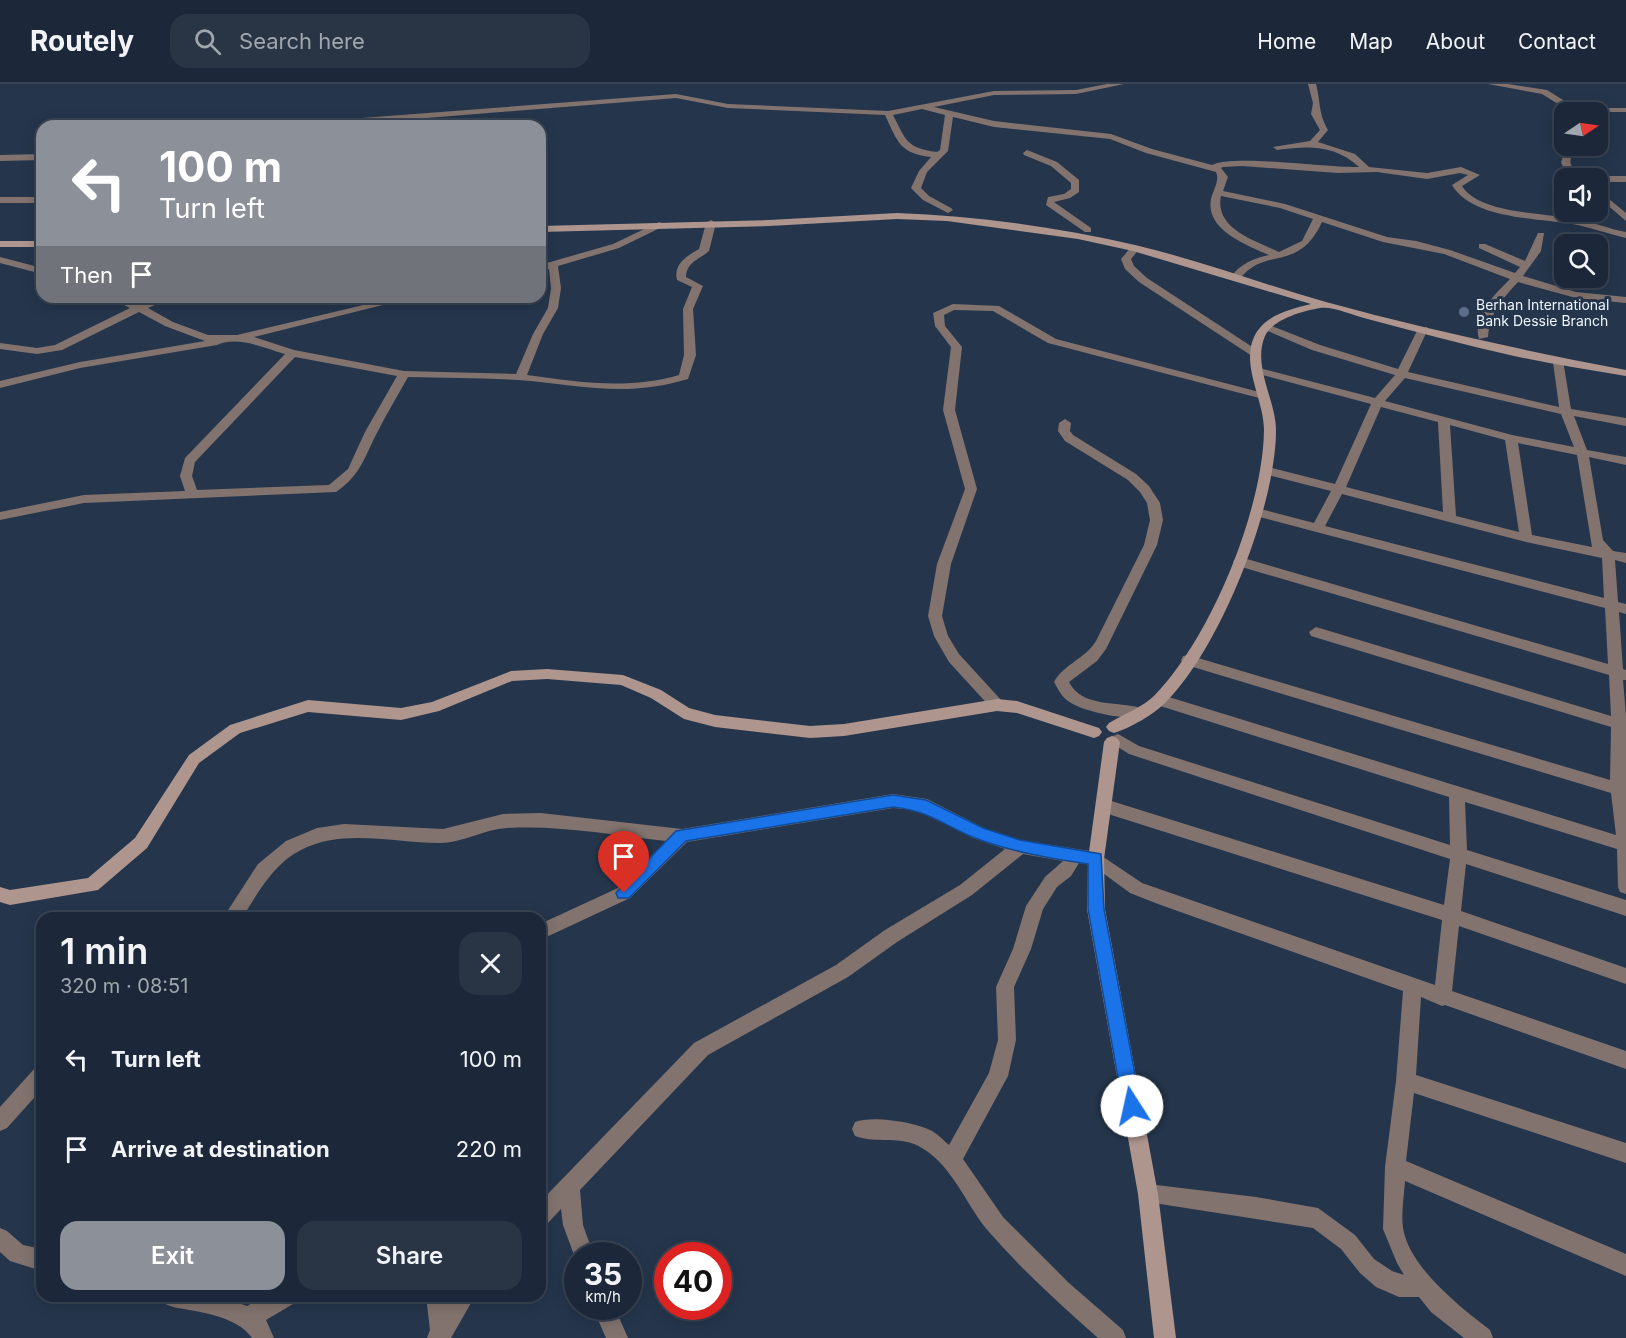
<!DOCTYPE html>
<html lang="en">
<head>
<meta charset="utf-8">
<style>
	body { margin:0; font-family:Inter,sans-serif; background:#293444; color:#f1f3f6; height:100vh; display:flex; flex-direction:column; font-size:22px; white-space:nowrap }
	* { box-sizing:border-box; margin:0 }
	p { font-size:20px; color:#a0a6ae }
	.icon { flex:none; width:33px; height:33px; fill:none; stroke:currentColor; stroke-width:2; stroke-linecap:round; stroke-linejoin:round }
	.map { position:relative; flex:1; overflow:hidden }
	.details { position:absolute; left:36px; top:828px; width:510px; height:390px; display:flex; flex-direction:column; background:#1c2839; border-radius:18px; box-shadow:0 3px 15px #0003,0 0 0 2px #3a4453 }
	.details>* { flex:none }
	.guide { position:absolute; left:36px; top:36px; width:510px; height:183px; border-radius:18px; box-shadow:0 3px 15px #0003,0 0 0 2px #3a4453; background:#8c9099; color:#fff; overflow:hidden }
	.needle { width:39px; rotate:77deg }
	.fabs { position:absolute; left:1554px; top:18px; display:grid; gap:12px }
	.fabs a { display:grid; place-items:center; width:54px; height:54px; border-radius:12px; background:#1c2839; box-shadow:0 3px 15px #0003,0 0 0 2px #3a4453; font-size:30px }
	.speed { position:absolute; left:564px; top:1158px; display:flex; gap:12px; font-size:30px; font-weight:700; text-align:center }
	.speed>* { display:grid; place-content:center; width:78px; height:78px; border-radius:50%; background:#1c2839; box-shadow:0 3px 15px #0003,0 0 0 2px #3a4453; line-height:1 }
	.speed small { font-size:15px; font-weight:400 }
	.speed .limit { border:9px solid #d22; background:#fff; color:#111 }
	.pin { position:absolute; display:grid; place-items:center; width:51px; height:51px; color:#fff; margin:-62px -26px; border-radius:50% 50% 50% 0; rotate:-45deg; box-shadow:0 0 6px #0007 }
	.pin .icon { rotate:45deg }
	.me { position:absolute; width:66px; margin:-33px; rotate:350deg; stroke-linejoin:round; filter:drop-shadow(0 0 4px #0008) }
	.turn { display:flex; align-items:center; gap:21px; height:126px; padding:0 24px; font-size:27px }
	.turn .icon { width:78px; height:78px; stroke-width:2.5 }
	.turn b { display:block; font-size:42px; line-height:51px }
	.then { display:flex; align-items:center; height:57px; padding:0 24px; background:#0003; gap:12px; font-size:22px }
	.round { display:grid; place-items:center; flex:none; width:63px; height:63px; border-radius:18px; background:#293444 }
	.headline { display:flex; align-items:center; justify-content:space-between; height:102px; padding:0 24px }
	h1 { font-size:36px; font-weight:600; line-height:45px }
	.button { display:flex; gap:12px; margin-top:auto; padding:12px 24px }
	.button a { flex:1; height:69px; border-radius:18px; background:#8c9099; color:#fff; font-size:24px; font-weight:600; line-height:69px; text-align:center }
	.button a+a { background:#293444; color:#f1f3f6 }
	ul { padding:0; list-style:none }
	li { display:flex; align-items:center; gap:18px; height:90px; padding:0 24px }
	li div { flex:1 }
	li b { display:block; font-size:22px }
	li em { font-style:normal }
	header { display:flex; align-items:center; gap:36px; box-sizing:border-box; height:84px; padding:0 30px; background:#1c2839; border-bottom:2px solid #3a4453 }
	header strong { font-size:28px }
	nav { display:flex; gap:33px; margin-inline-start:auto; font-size:21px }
	.search { width:420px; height:54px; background:#293444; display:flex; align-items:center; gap:15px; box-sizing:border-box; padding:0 21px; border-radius:18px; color:#a0a6ae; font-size:22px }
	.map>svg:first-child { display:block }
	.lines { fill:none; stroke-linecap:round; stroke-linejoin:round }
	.street { fill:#82736e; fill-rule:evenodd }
	.secondary { fill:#ae968e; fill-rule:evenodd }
	.route { fill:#1a73e8; stroke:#114b97; stroke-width:1.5 }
	.service-dot { fill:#5c6f8a; stroke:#25364c; stroke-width:2 }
	.labels { text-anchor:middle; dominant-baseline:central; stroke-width:6; stroke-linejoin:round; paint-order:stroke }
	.far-poi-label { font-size:14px; fill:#edf4fc; stroke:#25364c; text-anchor:start }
</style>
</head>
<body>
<header>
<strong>Routely</strong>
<div class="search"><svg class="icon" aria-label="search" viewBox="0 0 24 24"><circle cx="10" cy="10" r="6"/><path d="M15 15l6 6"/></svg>Search here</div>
<nav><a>Home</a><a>Map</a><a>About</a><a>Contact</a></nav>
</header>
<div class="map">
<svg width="1626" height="1254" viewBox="0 0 1626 1254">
	<rect width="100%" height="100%" fill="#25364c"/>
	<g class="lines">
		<g class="street">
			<path d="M1107,0H1124L1076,10L994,11L934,23L994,37L1111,50L1152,65L1212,81C1233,70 1328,84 1359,83C1334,60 1308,62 1277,66L1273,63L1310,57L1320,46L1311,30L1313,19L1308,0H1316C1321,20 1318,28 1328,46L1318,58L1355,70L1369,83L1427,89L1461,83L1480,91L1462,102C1479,130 1546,129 1576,135C1593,138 1609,145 1626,148V154C1608,150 1590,143 1572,140C1536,134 1472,135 1452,101L1468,91L1460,89L1427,95L1377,88L1338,89L1242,82L1223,83L1221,84L1228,93L1223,107L1285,120L1387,153L1416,157L1450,166L1515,189L1520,183L1479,164V160H1485L1525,177L1538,149H1544L1541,167L1523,192L1576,208L1626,213V219L1576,214L1518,198C1502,215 1490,229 1488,253L1479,255C1472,232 1495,210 1510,195L1444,170L1383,158L1322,138C1298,190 1265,161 1239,196H1231L1230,194C1240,180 1252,175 1269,171C1247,161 1205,146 1211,115C1213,106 1220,97 1216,88L1146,69L1110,55L994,43L953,33L948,67L927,88L921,104L929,112L951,124L953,126L948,129L923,116L911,104L919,87L931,73C899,69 898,58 885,31L728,24L676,14L328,42H292L296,39L676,10L728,20L888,27L994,7L1076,6ZM922,25L945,31L940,66L937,68C906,64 906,56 893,31ZM1221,112L1280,124L1313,135L1302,157L1279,168C1256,157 1214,145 1221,112Z"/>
			<path d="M1488,0H1508L1547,6L1576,24H1626V28H1571L1542,10Z"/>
			<path d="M1576,62H1586L1572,70C1567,84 1576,85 1582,94C1570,94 1565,89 1561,78L1565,67Z"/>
			<path d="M1027,66L1057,78L1079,96V108L1070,114L1054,118L1091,144V148H1085L1046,121L1048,113L1064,110L1071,105V99L1051,82L1024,71L1023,69Z"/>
			<path d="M42,70V76L0,77V71Z"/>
			<path d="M1598,92H1626V98H1598V94H1594Z"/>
			<path d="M1598,106L1626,129V137L1598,113Z"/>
			<rect x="0" y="113" width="42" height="6"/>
			<path d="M711,136L716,139L709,167C699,176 687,177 686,193L703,202L693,225L696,271L688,295C624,314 582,301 519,296C482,294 445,294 408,293C398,311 387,329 378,347C364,373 362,390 336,408L84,419L0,436V428L84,411L185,407L180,392L185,374L285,270C262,263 238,252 217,261L80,284L0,304V297L80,278L205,257L165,242L139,228L62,266L37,270L0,265V259L37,264L55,261L130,224L108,213H122L140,220L159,213H173L148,224L173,238L208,251H237L397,213H415L254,253L294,266L404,287L516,290L533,250L548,224L551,204L549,185L540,187V181L613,160L659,138L662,139V143L619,164L558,182L561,204L558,224L543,250L527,291C578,298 628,306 679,291L684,271L683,225L692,203L677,196C673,180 687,172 699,165L706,139ZM295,273L397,292L365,348L348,385L329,401L197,406L192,392L195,378Z"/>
			<path d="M1132,162L1140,164L1131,175L1134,182L1147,194L1260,268V272H1252L1139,198L1125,185L1121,175Z"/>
			<path d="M0,173L42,184V190L0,179Z"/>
			<path d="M953,220L999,222L1056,255L1267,310L1269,312L1263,315L1048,259L993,227L954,226L944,231L945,242L962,263L955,326L977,405L951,480L942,532L948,552L959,570L1002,617L1004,621L1002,625H992L949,578L934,552L928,532L937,480L965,405L943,326L951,263L935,242L933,229Z"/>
			<path d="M1267,240L1320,261L1398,285L1418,245L1427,243L1428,245L1408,288L1559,323L1553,278L1559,275L1563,276L1571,325L1626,334V342L1574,332L1587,366L1626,373V381L1589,373L1603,456L1613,467L1626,469V479L1615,476L1618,518L1626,520V530L1619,528L1623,585L1626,586V596H1623L1626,632V810L1620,808L1618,803L1617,765L1465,718L1467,766L1626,816V832L1466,780L1461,827L1626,884V900L1459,842L1452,907L1626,967V985L1445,921L1442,922L1421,913L1416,991L1626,1059V1079L1414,1009L1406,1077L1626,1170V1192L1405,1097C1404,1112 1401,1130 1403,1144C1409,1183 1461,1224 1490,1246L1493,1254H1464L1431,1228L1419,1213H1399L1376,1203L1360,1189L1341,1165L1313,1144L1141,1117L1138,1110L1141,1103L1148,1100L1256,1113L1318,1124L1355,1151L1374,1175L1392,1187L1404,1191L1397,1179L1383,1145L1385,1083L1396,997L1403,907L1158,820L1130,809L1092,781L1079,779L1071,792L1057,803L1043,825L1031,865L1014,903L1016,956L1008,992L963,1075L1003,1133L1069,1199L1123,1246L1126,1254H1098C1061,1221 1023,1187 990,1149C966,1122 954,1083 922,1064C902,1051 876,1060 855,1052L852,1045L855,1038C872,1031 914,1038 930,1046C937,1049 943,1056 949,1061L989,989L998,956L996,903L1013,865L1026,822L1045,793L1063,777L1023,770L972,811L897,858L848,893L708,971L580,1106L583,1141L594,1172H578L577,1179L563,1141L561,1125L547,1140L540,1143V1118L694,959L836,881L885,846L960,801L1005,765L973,754L919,726L893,724L687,758L630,814L540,856V840L618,804L666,757C613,751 560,741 507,744C484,745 463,759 440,759C394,759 343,744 301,766C273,780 258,809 242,834H223L258,780L286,757L317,744L344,740L443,745L503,730L541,729L682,745L893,710L927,715L984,744L1020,756L1096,768L1142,799L1435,901L1442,836L1105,729L1099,727L1097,722L1099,717L1105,715L1444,821L1450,775L1129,670L1113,660L1110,656L1113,652L1118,650L1139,662L1450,761L1449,713L1154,620L1152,616L1154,612L1159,610L1616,751L1611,709L1183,580L1181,576L1183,572L1188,571L1610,696L1611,643L1311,552L1309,548L1316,543L1611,632L1609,591L1235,481L1233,478L1235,475L1240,473L1608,580L1605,524L1252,431V425L1257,424L1314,439L1331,407L1264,390L1262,387L1268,383L1335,400L1371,320L1255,289V285L1259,284L1375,314L1395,291L1312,266L1263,245L1262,243ZM1405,294L1561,330L1574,363L1512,351L1385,317ZM1381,323L1438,338L1443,428L1346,403ZM1450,341L1505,356L1519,448L1456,432ZM1518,359L1577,371L1592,463L1532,451ZM1342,410L1526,458L1602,474L1604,514L1325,442Z"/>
			<path d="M1065,335L1071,339L1070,347L1073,351L1136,390L1149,402L1160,419L1163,436L1157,461L1106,565L1097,577L1069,598C1082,624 1118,617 1141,624L1144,628L1141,632C1126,637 1081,627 1068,617C1061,612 1058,605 1054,598C1064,580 1085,575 1096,557L1144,461L1150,436L1147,419L1140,408L1128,396L1065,357L1058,347L1059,339Z"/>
			<path d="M42,982V1005L7,1044L0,1047V1023L35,984Z"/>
			<path d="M0,1144L7,1147L23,1161L42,1165V1187L10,1177L0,1168Z"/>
			<path d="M162,1212H219L247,1222L265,1212H296L293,1220L266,1236L274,1254H252C236,1231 198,1228 173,1223L165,1220Z"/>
			<path d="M426,1212H448V1217L452,1212H475L451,1254H427L430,1246Z"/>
			<path d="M592,1222H614L628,1254H606Z"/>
		</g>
		<g class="secondary">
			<path d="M897,129C976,132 1057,143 1135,161C1199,176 1262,200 1326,218C1425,245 1525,267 1626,286V292C1589,286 1551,280 1514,272C1464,261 1414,247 1364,234C1352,231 1333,222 1320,224C1303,227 1273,235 1265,252C1252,282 1276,316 1276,346C1276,423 1220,565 1165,619C1153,631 1130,644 1114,649L1109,647L1106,643L1109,639C1124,630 1143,623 1155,611C1211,553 1263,426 1264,346C1264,316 1241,282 1254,253C1264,231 1291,225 1311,220L1133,167L1078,155L947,137L897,135L769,142L540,148V142L769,136Z"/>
			<rect x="0" y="157" width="42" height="6"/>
			<path d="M547,585L623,591L661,606L689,624L715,631L810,642L844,640L997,615L1017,617L1099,644L1102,648L1099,652L1094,654L1017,629L997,627L844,652L810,654L715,643L684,635L651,614L621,601L547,595L512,597L439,627L401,636L308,628L240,649L199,679L147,764L98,806L10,821L0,818V803L10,806L88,794L135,754L189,671L230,641L308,616L401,624L432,618L511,587Z"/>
			<path d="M1112,652L1117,654L1120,658L1104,775L1105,825L1158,1110L1176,1254H1154L1138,1110L1087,825L1088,775L1104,658L1107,654Z"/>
		</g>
	</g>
	<path class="route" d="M893,711L926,716L983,744L1020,756L1101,770L1104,825L1141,1022L1138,1029L1132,1031L1126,1029L1123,1022L1088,825V780C1049,774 1012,768 975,754C943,741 930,727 893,723L686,757L629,814H618L616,809L676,747Z"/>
	<circle class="service-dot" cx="1464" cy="228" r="6"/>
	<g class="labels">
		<g class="far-poi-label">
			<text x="1476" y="220">Berhan International<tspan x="1476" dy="16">Bank Dessie Branch</tspan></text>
		</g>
	</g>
</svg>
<div class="fabs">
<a><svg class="needle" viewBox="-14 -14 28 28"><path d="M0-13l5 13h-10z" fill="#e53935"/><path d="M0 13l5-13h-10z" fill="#a0a6ae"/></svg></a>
<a><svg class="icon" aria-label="sound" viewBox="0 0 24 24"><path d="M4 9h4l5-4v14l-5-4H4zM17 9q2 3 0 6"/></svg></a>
<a><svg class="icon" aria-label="search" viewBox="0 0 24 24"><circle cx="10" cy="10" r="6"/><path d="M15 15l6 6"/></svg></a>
</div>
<div class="speed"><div>35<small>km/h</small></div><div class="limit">40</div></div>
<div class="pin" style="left:624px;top:809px;background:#d93025"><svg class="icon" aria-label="arrive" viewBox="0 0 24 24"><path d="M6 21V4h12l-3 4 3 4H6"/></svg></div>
<svg class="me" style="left:1132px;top:1022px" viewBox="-20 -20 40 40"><circle r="19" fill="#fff"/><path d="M0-13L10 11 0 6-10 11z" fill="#1a73e8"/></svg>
<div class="guide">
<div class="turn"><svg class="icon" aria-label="left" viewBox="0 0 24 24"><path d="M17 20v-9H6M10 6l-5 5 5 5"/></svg><div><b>100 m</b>Turn left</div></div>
<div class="then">Then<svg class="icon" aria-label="arrive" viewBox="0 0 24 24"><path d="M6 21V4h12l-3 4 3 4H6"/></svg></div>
</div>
<section class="details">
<div class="headline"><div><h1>1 min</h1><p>320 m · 08:51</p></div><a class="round"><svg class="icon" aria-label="close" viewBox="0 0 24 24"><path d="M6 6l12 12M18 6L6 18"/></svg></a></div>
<ul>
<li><svg class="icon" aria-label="left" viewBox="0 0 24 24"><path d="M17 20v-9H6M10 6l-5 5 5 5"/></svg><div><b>Turn left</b></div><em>100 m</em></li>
<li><svg class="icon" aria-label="arrive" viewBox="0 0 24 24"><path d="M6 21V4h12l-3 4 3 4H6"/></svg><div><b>Arrive at destination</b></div><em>220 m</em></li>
</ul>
<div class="button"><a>Exit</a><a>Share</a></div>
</section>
</div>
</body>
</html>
